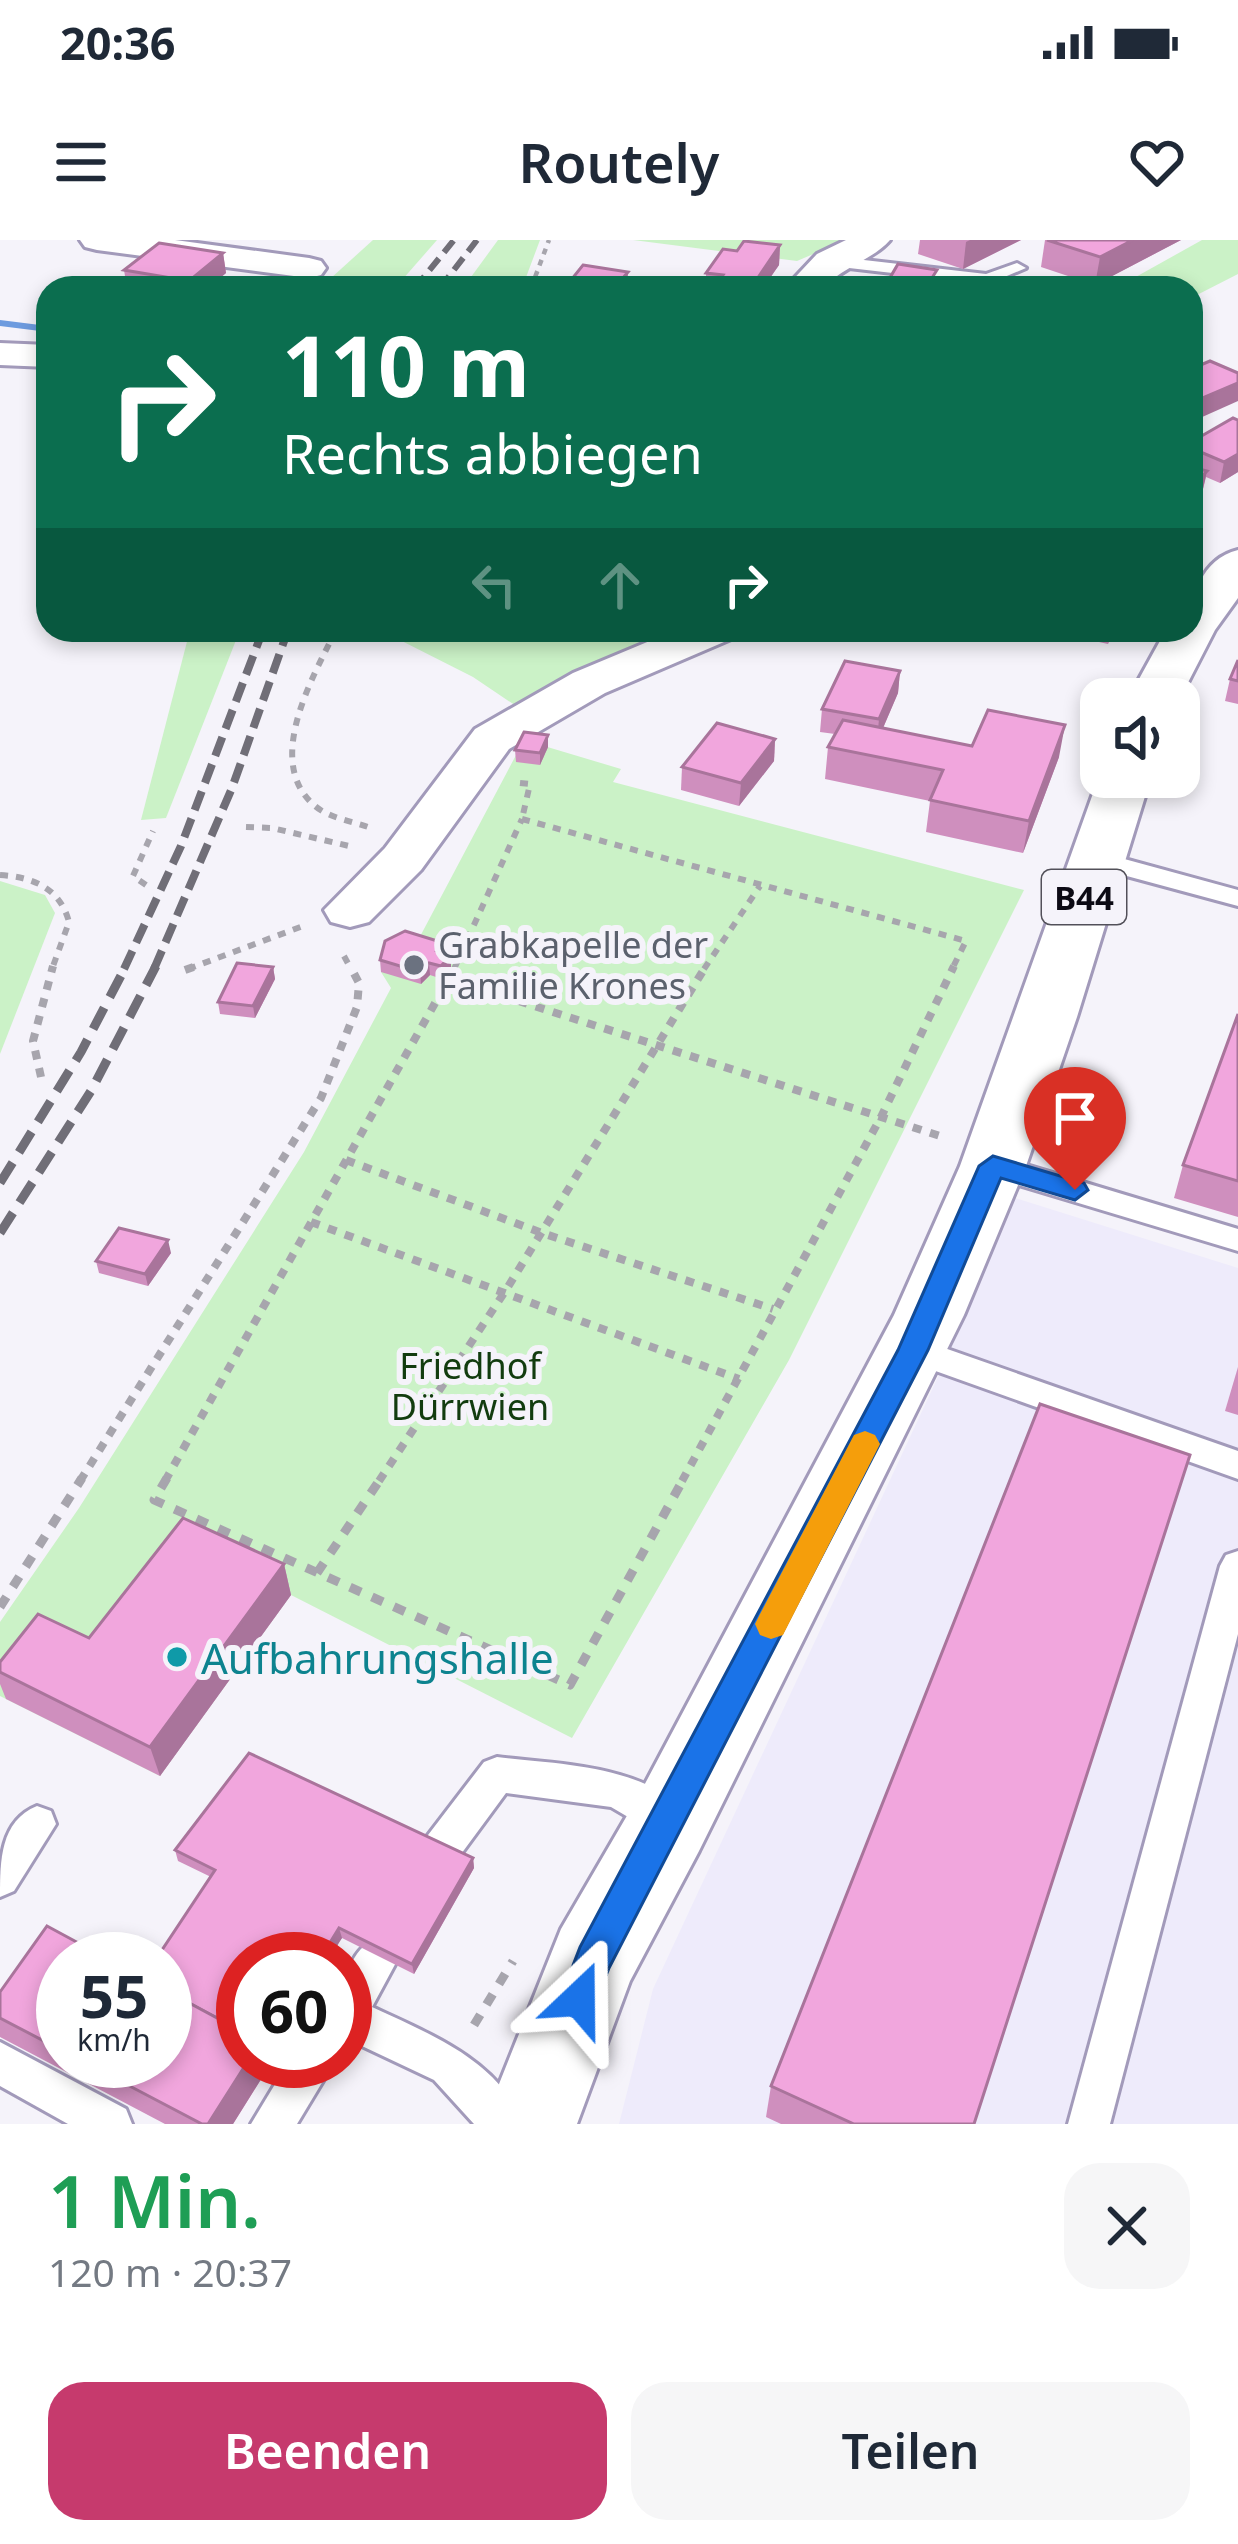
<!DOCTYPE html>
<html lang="de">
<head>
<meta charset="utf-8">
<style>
	body { margin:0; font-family:"Noto Sans",sans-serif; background:#f6f6f7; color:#1f2937; height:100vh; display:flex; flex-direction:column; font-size:45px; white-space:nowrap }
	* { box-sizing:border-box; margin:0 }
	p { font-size:39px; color:#747a83 }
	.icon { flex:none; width:66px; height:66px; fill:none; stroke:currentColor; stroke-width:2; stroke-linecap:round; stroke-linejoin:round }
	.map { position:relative; height:1884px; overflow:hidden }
	.side { display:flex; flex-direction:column; background:#fff; flex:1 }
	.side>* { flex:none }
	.top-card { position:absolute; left:36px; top:36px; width:1167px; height:366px; border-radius:36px; box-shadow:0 6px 18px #0003; background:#0b6e4f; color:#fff; overflow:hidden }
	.fabs { position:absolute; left:1080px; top:438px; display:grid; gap:24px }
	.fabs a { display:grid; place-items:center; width:120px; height:120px; border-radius:24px; background:#fff; box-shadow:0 6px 18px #0003; font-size:60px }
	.speed { position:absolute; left:36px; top:1692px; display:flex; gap:24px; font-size:60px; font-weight:700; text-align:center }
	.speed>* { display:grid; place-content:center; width:156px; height:156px; border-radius:50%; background:#fff; box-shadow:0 6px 18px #0003; line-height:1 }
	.speed small { font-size:30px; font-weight:400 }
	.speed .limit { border:18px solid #d22; background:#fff; color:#111 }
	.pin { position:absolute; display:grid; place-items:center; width:102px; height:102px; color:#fff; margin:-123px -51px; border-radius:50% 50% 50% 0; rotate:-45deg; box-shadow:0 0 12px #0007 }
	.pin .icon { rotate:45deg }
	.me { position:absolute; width:132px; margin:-66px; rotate:23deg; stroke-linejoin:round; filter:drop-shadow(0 0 9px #0008) }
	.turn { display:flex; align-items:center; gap:42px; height:252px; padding:0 48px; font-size:54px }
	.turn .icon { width:156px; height:156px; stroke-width:2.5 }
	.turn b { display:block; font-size:84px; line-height:102px }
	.lanes { display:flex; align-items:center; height:114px; padding:0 48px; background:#0003; justify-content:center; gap:60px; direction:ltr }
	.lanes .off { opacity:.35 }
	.round { display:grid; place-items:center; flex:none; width:126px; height:126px; border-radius:36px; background:#f6f6f7 }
	.head { display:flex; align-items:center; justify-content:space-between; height:204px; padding:0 48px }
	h1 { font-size:72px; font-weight:600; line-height:90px; color:#1e9e55 }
	.action { display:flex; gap:24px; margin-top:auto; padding:24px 48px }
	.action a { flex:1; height:138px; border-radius:36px; background:#c63a6d; color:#fff; font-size:48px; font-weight:600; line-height:138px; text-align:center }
	.action a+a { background:#f6f6f7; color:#1f2937 }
	.status { display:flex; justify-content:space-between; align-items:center; height:84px; padding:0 60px; background:#fff; direction:ltr }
	.status svg { height:33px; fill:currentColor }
	header { display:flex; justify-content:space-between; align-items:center; height:156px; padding:0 48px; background:#fff; font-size:54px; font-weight:600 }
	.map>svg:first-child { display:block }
	.built { fill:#eeebfb }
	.green { fill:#cbf2c7 }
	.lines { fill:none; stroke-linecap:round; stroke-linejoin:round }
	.stream { fill:#6d9bdf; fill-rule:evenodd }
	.service-casing { stroke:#a29aba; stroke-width:6 }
	.minor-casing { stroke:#a29aba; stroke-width:6 }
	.primary-casing { stroke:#a29aba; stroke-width:6 }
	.path-far3 { stroke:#a7a5ad; stroke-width:4.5; stroke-dasharray:6 6; stroke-linecap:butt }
	.path-far2 { stroke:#a7a5ad; stroke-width:6; stroke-dasharray:8 8; stroke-linecap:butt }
	.path-far1 { stroke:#a7a5ad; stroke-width:8; stroke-dasharray:9 9; stroke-linecap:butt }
	.path { stroke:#a7a5ad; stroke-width:9; stroke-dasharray:12 12; stroke-linecap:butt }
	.service { fill:#fff; fill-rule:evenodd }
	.minor { fill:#fff; fill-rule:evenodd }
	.primary { fill:#fff; fill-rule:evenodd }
	.rail-far2 { stroke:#706e77; stroke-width:6; stroke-dasharray:15 8; stroke-linecap:butt }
	.rail-far1 { stroke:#706e77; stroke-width:8; stroke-dasharray:20 9; stroke-linecap:butt }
	.rail { stroke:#706e77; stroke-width:9; stroke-dasharray:24 12; stroke-linecap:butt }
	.wall { fill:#cf8fbe }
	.shaded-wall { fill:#a9749b }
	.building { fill:#f1a6dd; stroke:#a9749b; stroke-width:3 }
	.route { fill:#1a73e8; stroke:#114b97; stroke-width:3 }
	.slow { fill:#f59e0b }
	.worship-dot { fill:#6b7280; stroke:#f5f3fa; stroke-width:4.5 }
	.culture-dot { fill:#0f9aa8; stroke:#f5f3fa; stroke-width:4.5 }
	.labels { text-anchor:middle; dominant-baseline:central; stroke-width:12; stroke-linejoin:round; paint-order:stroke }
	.shield { fill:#f5f3fa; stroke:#525059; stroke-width:3 }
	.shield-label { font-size:33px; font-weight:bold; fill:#0c0a14 }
	.worship-label { font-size:36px; fill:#5b616d; stroke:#f5f3fa; text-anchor:start }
	.park-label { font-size:36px; fill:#123c0f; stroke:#f5f3fa }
	.near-culture-label { font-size:42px; fill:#0d838f; stroke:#f5f3fa; text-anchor:start }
</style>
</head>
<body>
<div class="status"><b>20:36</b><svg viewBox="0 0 49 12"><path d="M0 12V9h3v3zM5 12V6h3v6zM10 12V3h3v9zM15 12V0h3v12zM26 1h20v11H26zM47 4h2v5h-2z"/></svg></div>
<header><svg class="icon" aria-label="menu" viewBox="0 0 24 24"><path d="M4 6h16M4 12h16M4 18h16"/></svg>Routely<svg class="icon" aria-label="heart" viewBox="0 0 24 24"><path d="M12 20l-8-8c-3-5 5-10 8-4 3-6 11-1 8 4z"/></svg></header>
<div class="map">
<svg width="1238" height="1884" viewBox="0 0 1238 1884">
	<rect width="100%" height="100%" fill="#f5f3fa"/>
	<path class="built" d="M1015,958L1238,1028V1884H619L653,1749L944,1124Z"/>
	<g class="green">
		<path d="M373,0H437L395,48H320Z"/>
		<path d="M498,0H540L522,48H463Z"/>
		<path d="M633,0H846L797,21Z"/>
		<path d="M1202,0H1238V34L1191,58V48H1116Z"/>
		<path d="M190,390H240L166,578L141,580Z"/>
		<path d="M380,390H715L522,470L473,437Z"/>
		<path d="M524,500L621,529L613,542L1024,650L789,1120L572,1498L291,1355L160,1536L0,1456V1382L79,1268L304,912L391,748L381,732L415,706Z"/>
		<path d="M0,641L45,655L55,673L0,814Z"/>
	</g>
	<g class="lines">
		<path class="stream" d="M0,80L48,86V92L0,86Z"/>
		<defs>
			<g id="service">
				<path d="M829,16L986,34L1017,23L1026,28L988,44L823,25L820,21Z"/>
				<path d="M1095,611L1238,650V666L1086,625L1082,619Z"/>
				<path d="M993,915L1238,989V1011L982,934L978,926L982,918Z"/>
				<path d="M913,1097L1238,1211V1239L902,1119L897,1110L902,1101Z"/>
				<path d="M1238,1311V1394L1110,1884H1068L1220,1326L1226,1315Z"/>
				<path d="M497,1517C552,1524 663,1525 688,1583L683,1596L669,1601L611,1567L506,1553L453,1625L439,1630L425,1625L419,1612L425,1599L484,1522Z"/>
				<path d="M37,1566L51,1571L56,1584L14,1651L0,1657C0,1621 0,1581 37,1566Z"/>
				<path d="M379,1697L393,1703L399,1717L372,1767C430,1794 498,1820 524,1884H474L434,1840L345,1798C345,1761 338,1714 379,1697Z"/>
				<path d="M0,1802L126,1869L132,1884H68L0,1846Z"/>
				<path d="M289,1821H335L297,1884H251Z"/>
			</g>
			<g id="minor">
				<path d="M80,0H175L309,18L321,21L326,28L321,35L309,38L97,10L85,7Z"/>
				<path d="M846,0H890C874,19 844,26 823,48H785L817,14Z"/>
				<path d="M0,103L48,105V127L0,125Z"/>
				<path d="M676,390H737L731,399L605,453L509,509L421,630L369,682L350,687L331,682L324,670L385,608L475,489L573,433Z"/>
			</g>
			<g id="primary">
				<path d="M1238,310V358L1215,390L1179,460L1128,459L1166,390H1191C1191,357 1201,319 1238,310Z"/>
				<path d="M1101,531V537H1151L1077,777L1026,926L964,1075L699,1611L630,1741L577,1884H483L561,1689L639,1555L894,1075L960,926Z"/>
			</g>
		</defs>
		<use href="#service" class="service-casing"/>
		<use href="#minor" class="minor-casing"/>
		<use href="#primary" class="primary-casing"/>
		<path class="path-far3" d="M531,48L549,0"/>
		<g class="path-far2">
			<path d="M336,390C313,437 263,522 315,566C329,578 351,581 368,587"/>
			<path d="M520,543L530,544L522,579"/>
			<path d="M522,579L966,701L952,729"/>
			<path d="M246,587L272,588L349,606"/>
			<path d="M0,635C33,637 60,648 69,682L52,729"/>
			<path d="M146,645L133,636L153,591"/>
			<path d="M344,716L351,729"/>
			<path d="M188,729L303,686"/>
			<path d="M454,729L522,579"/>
			<path d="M704,729L760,646"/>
		</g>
		<g class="path-far1">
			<path d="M185,730L196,726"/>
			<path d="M450,739L940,896"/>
			<path d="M41,837L33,801L53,726"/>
			<path d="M346,920L542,993L773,1069"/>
			<path d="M311,982L739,1139"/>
			<path d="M80,1241L321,858L357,767L359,743L350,726"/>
			<path d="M165,1241L456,726"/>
			<path d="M379,1241L506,1050L706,726"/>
			<path d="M682,1241L881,877L954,726"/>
		</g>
		<g class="path">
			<path d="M167,1238L154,1260L570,1445L684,1238"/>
			<path d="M317,1333L381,1238"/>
			<path d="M0,1367L82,1238"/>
			<path d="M474,1785L513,1721"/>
		</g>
		<use href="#service" class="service"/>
		<use href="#minor" class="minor"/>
		<use href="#primary" class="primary"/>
		<g class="rail-far2">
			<path d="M415,48L454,0"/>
			<path d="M440,48L477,0"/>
		</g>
		<g class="rail-far1">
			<path d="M124,729L181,606L263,390"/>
			<path d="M154,729L232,548L288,390"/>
		</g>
		<g class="rail">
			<path d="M0,943L81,812L126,726"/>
			<path d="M0,993L91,851L156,726"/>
		</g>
	</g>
	<g class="wall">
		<path d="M920,0H1021L963,29L918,14Z"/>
		<path d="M1045,0H1181L1095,45L1041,27Z"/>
		<path d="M780,5L779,25L763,48H706V33L737,11Z"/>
		<path d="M223,13L226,33L208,48H127L124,30Z"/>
		<path d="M628,32L627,42L623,48H571V40Z"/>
		<path d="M1238,180V232L1220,243L1206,237L1202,253L1191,264V202Z"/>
		<path d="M1045,390H1116L1108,404Z"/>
		<path d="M1238,420V464L1225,461L1230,439Z"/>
		<path d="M900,431L898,453L883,488L972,506L1059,517L1023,613L926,592L930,561L825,539L828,507L835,494L820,492L822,469Z"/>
		<path d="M775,499L774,521L739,566L681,550L682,527Z"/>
		<path d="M548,507L540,525L516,522L515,510Z"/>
		<path d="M445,713L451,715V727L442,739L430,735L421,744L381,732L380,720Z"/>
		<path d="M273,727L275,739L255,778L220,774L218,762Z"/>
		<path d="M1238,774V977L1174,958L1183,925Z"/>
		<path d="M171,1013L148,1046L99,1033L96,1021Z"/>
		<path d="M1238,1127V1175L1225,1171Z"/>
		<path d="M284,1324L291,1355L160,1536L6,1459L0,1444V1422L89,1398Z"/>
		<path d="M175,1610L473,1618L474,1628L414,1734L342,1698L243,1821L268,1828L233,1884H165L0,1797V1778L63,1719V1821H165L211,1637L178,1621Z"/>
		<path d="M771,1846L974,1884H781L766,1877Z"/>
	</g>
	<g class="shaded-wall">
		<path d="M970,0H1021L963,29L966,2Z"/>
		<path d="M1133,0H1181L1095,45L1100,17Z"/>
		<path d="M780,5L779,25L763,48H751Z"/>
		<path d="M223,13L226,33L208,48H190L189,41Z"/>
		<path d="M628,32L627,42L623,48H616Z"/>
		<path d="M1238,143V161L1191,182V163Z"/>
		<path d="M1238,214V232L1220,243L1224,222Z"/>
		<path d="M1207,231L1202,253L1191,264V247Z"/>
		<path d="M900,431L898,453L877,502L879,479Z"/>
		<path d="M1065,485L1059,517L1023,613L1029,581Z"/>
		<path d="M548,495V507L540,525V513Z"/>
		<path d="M775,499L774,521L739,566L741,543Z"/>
		<path d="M451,715V727L442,739L441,726Z"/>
		<path d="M429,723L430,735L421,744L420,732Z"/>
		<path d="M273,727L275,739L255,778L253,766Z"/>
		<path d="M168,1000L171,1013L148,1046L145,1034Z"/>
		<path d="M284,1324L291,1355L160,1536L150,1507Z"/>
		<path d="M473,1618L474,1628L414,1734L412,1724Z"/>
		<path d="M339,1688L342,1698L329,1719H320Z"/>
		<path d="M248,1821H266L268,1828L233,1884H208Z"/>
	</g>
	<g class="building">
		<path d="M1047,0H1133L1100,17Z"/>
		<path d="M744,1L780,5L751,48L717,43L723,35L706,33L723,9L737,11Z"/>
		<path d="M159,3L223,13L189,41L124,30Z"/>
		<path d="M898,24L937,30L930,41L976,48H884Z"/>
		<path d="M583,25L628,32L616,46L571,40Z"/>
		<path d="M1210,121L1238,133V143L1191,163V129Z"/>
		<path d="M1233,178L1238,180V214L1224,222L1191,208V202Z"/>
		<path d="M1191,227L1207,231L1191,247Z"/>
		<path d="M1238,420V441L1230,439Z"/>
		<path d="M845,421L900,431L879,479L822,469Z"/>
		<path d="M988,470L1065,485L1029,581L930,560L943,530L828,507L843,480L972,506Z"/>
		<path d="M717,483L775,499L741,543L682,527Z"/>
		<path d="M524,492L548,495L540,513L515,510Z"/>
		<path d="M405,691L444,703L437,711L451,715L441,726L429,723L420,732L380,720L385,701Z"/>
		<path d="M237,723L273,727L253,766L218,762Z"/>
		<path d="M1238,774V941L1183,925Z"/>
		<path d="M119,988L168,1000L145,1034L96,1021Z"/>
		<path d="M1040,1164L1190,1215L974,1884H854L771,1846Z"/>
		<path d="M183,1278L284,1324L150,1507L0,1432V1422L38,1374L89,1398Z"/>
		<path d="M249,1513L473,1618L412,1724L339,1688L320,1719H243V1792L165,1750V1719H156L215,1630L175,1610Z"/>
		<path d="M47,1686L108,1719H63V1811L0,1778V1752Z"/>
		<path d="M165,1750L243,1792V1821H248L208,1884H202L82,1821H165Z"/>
	</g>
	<path class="route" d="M993,916L1084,943L1088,950L1075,960L1001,938L928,1110L609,1728L592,1772L579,1777L565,1772L560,1759L580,1707L898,1110L979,926Z"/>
	<path class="slow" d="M865,1191L875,1195L880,1204L783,1395L771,1399L760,1395L755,1384L760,1374L854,1195Z"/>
	<circle class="worship-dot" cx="414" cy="725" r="12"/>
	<circle class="culture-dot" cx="177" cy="1417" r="12"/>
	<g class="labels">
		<rect class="shield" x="1042" y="630" width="84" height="54" rx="9"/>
		<g class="shield-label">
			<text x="1084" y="657">B44</text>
		</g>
		<g class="worship-label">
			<text x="438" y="704">Grabkapelle der<tspan x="438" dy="41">Familie Krones</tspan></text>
		</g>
		<g class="park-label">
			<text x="470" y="1125">Friedhof<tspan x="470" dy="41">Dürrwien</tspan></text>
		</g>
		<g class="near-culture-label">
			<text x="201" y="1417">Aufbahrungshalle</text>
		</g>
	</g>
</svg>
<div class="fabs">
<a><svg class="icon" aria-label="sound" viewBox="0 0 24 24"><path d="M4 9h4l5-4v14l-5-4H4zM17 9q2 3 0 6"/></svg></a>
</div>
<div class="speed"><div>55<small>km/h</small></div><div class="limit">60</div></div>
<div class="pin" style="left:1075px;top:950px;background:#d93025"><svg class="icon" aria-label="arrive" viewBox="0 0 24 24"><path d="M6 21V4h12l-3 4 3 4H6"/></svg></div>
<svg class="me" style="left:579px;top:1759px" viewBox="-20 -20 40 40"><path d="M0-17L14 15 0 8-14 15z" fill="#1a73e8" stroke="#fff" stroke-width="4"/></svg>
<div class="top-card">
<div class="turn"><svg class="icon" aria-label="right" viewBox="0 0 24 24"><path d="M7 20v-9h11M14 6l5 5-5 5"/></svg><div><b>110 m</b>Rechts abbiegen</div></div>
<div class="lanes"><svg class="icon off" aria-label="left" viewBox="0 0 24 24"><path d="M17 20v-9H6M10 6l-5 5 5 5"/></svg><svg class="icon off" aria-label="ahead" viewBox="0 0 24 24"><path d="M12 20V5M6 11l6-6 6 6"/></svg><svg class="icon" aria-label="right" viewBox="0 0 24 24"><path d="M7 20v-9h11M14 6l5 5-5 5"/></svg></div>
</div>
</div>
<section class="side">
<div class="head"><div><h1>1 Min.</h1><p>120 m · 20:37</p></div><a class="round"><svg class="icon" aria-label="close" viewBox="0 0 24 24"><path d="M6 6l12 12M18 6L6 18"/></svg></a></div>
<div class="action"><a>Beenden</a><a>Teilen</a></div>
</section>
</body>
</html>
